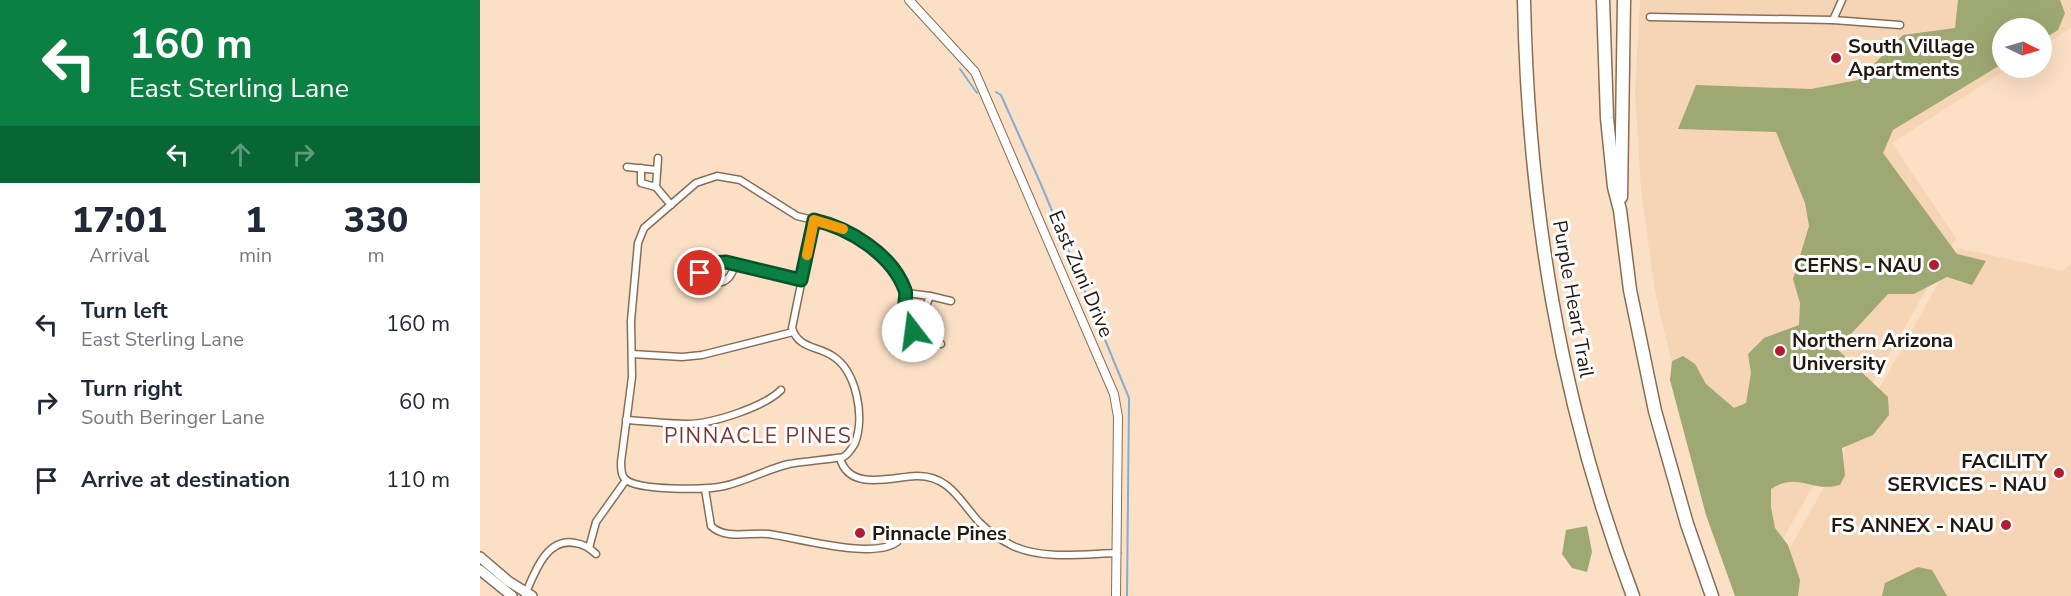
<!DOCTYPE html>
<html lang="en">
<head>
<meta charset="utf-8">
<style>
	body { margin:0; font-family:"Nunito Sans",sans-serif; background:#f2f2f3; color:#1f2937; height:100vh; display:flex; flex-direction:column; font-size:22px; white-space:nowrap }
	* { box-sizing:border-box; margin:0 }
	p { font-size:20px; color:#747a83 }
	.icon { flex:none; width:33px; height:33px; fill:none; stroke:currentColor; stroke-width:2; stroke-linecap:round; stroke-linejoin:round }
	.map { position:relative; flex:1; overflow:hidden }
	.side { display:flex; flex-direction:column; background:#fff; width:480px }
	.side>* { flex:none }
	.top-card { background:#0b8043; color:#fff; overflow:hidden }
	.needle { width:39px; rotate:95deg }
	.controls { position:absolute; left:1512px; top:18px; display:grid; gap:12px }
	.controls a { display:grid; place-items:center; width:60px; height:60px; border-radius:50%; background:#fff; box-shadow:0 6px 24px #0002; font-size:30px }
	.pin { position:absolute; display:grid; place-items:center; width:51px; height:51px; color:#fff; margin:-26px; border:3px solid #fff; border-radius:50%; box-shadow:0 2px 6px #0007 }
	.me { position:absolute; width:66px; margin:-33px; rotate:345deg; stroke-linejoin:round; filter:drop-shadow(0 0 4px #0008) }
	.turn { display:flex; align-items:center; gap:21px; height:126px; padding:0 30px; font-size:27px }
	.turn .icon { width:78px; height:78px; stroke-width:2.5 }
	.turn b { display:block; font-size:42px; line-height:51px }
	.lanes { display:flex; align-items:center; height:57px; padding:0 30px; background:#0003; justify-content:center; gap:30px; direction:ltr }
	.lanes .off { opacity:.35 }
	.eta { display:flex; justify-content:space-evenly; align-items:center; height:102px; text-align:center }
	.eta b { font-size:36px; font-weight:800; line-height:42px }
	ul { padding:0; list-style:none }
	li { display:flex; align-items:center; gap:18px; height:78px; padding:0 30px }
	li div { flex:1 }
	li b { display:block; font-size:22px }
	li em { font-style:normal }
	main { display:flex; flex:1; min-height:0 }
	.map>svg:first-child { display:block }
	.built { fill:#f6d5b6 }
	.forest { fill:#9ea872 }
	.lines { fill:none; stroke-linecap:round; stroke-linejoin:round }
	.stream { stroke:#82add5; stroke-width:2 }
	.minor-casing { stroke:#866e56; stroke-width:9 }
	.tertiary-casing { stroke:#866e56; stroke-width:10 }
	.secondary-casing { stroke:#866e56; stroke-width:12 }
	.motorway-casing { stroke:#866e56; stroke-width:15 }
	.minor { stroke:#fff; stroke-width:6 }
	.tertiary { stroke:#fff; stroke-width:8 }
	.secondary { stroke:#fff; stroke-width:9 }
	.motorway { stroke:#fff; stroke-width:12 }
	.route-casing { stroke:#07532c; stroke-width:15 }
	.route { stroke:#0b8043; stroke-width:10 }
	.slow { stroke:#f59e0b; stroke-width:10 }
	.poi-dot { fill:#b11e31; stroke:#fff; stroke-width:2 }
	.labels { text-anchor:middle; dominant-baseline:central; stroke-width:6; stroke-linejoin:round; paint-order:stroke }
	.poi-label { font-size:20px; font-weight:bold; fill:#231910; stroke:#fff; text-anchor:start }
	.street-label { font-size:20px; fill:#231910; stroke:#fff }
	.neighbourhood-label { font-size:21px; letter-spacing:1.5px; fill:#7d3637; stroke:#fff }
</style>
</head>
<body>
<main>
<section class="side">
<div class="top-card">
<div class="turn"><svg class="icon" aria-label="left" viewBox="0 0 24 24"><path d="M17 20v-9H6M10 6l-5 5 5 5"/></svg><div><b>160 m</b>East Sterling Lane</div></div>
<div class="lanes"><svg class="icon" aria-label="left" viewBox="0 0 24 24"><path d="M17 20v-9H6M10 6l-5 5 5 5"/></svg><svg class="icon off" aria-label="ahead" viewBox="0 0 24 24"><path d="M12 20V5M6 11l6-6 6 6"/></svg><svg class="icon off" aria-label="right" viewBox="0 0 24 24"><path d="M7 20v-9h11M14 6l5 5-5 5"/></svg></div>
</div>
<div class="eta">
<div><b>17:01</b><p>Arrival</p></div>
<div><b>1</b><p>min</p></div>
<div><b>330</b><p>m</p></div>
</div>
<ul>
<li><svg class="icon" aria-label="left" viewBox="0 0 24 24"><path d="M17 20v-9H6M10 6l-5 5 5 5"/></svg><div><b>Turn left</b><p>East Sterling Lane</p></div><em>160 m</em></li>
<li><svg class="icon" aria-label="right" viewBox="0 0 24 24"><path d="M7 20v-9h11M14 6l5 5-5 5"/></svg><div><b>Turn right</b><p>South Beringer Lane</p></div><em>60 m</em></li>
<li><svg class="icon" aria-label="arrive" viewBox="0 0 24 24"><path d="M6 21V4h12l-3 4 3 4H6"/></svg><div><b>Arrive at destination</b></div><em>110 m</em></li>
</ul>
</section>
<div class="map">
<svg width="1591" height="596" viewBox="0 0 1591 596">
	<rect width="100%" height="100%" fill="#fce0c6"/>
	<g class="built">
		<path d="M1160,0H1591V28L1562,47V28H1522V68H1529L1412,143L1476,238L1270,596L1203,410L1175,292L1161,190L1155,92Z"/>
		<path d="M1478,248L1582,271L1591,264V596H1283Z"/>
	</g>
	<g class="forest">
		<path d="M1478,0H1580L1585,13L1578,30L1562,40V28H1522V64L1413,130L1403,153L1477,254L1506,261L1492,285L1467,277L1434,294H1408L1357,349L1408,397L1409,415L1393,435L1362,448L1365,475L1360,485C1331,493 1318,471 1291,489V507L1295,528L1308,545L1320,580L1318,596H1255L1226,515L1190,380L1192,361L1203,356L1215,364L1226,384L1254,408L1266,403L1271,373L1268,354L1284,338L1319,325L1320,303L1313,279L1329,226L1325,203L1296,132L1198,129L1216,85L1331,89L1378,80L1423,35L1475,28Z"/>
		<path d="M1107,526L1112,552L1107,572L1092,568L1082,554L1086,530Z"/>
		<path d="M1438,567L1452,570L1467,596H1402L1405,583Z"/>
	</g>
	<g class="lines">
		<g class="stream">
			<path d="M480,69L497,93"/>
			<path d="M516,92L521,95L563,189L649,398L647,596"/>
		</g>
		<defs>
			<g id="minor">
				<path d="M1170,17L1353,20L1362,0"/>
				<path d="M1353,20L1420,25"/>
				<path d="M178,158L176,187L191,205"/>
				<path d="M147,167L177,170"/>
				<path d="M161,168V183L176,187"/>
				<path d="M334,220L312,328C318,348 336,346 351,355C377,370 385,417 375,443C372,448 369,454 363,457C360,458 319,462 309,464C287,469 267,481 244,486C227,490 157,491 145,479C141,475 141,468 141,462L152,377L151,321L158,243L164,228L216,183L237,176L260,180L317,216L357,226L373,234L404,261L420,281L427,293L425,304L430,323L442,316L450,296L427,293"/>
				<path d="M220,273C234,289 250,285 255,264"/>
				<path d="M209,284L227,266L242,262L321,280"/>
				<path d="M450,296L471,301"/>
				<path d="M430,323L437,336L461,344"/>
				<path d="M152,354L202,357L222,355L313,332"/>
				<path d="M146,420C166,421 187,424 207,424C232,424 284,407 301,390"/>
				<path d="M360,458C369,492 412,477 436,476C469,475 480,501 499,522C509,532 521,540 533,546C564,560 603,554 637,553"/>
				<path d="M225,489L231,526C245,540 271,532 289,534C318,538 393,560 417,542"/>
				<path d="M109,548L116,522L146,480"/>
				<path d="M45,595C54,574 66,537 95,543C103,544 110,548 116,554"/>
			</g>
			<path id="tertiary" d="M429,0L495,72L634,394L638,417L636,596"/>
			<g id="secondary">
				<path d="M0,557L28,581L52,596"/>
				<path d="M0,570L32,596"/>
			</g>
			<g id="motorway">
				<path d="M1044,0C1048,206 1080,403 1153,596"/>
				<path d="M1123,0L1127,118L1134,187L1140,210L1150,290L1175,411L1207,524L1232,596"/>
				<path d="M1141,197L1144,0"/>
			</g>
		</defs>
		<use href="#minor" class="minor-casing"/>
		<use href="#tertiary" class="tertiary-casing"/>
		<use href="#secondary" class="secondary-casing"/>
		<use href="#motorway" class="motorway-casing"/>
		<use href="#minor" class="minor"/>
		<use href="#tertiary" class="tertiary"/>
		<use href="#secondary" class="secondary"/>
		<use href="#motorway" class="motorway"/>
	</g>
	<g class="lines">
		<defs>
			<path id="route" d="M220,273L231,263L246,262L321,280L334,220C369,228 412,254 425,290C427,295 424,302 425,308C427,316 430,323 433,331"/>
		</defs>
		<use href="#route" class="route-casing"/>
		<use href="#route" class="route"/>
		<path class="slow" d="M327,255L334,220L363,229"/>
	</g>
	<g class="poi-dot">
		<circle cx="1356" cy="58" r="6"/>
		<circle cx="1454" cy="265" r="6"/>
		<circle cx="1300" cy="351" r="6"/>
		<circle cx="1579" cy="473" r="6"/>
		<circle cx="1526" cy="525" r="6"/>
		<circle cx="380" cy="533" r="6"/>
	</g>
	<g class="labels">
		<g class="poi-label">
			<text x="1368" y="46">South Village<tspan x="1368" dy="23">Apartments</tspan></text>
			<text x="1442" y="265" text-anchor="end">CEFNS - NAU</text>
			<text x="1312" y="340">Northern Arizona<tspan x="1312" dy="23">University</tspan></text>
			<text x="1567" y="461" text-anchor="end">FACILITY<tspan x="1567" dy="23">SERVICES - NAU</tspan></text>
			<text x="1514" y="525" text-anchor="end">FS ANNEX - NAU</text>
			<text x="392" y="533">Pinnacle Pines</text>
		</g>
		<g class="street-label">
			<text transform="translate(601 274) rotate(67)">East Zuni Drive</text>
			<text transform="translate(1093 299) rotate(80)">Purple Heart Trail</text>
		</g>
		<g class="neighbourhood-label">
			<text x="278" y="436">PINNACLE PINES</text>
		</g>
	</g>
</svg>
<div class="controls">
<a><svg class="needle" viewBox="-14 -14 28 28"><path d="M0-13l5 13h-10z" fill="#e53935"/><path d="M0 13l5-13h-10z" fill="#747a83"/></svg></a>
</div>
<div class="pin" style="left:220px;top:273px;background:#d93025"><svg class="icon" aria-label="arrive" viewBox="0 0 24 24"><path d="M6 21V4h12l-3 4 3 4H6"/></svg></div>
<svg class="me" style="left:433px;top:331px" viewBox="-20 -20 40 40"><circle r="19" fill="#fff"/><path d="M0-13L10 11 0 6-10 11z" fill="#0b8043"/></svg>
</div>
</main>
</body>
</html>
